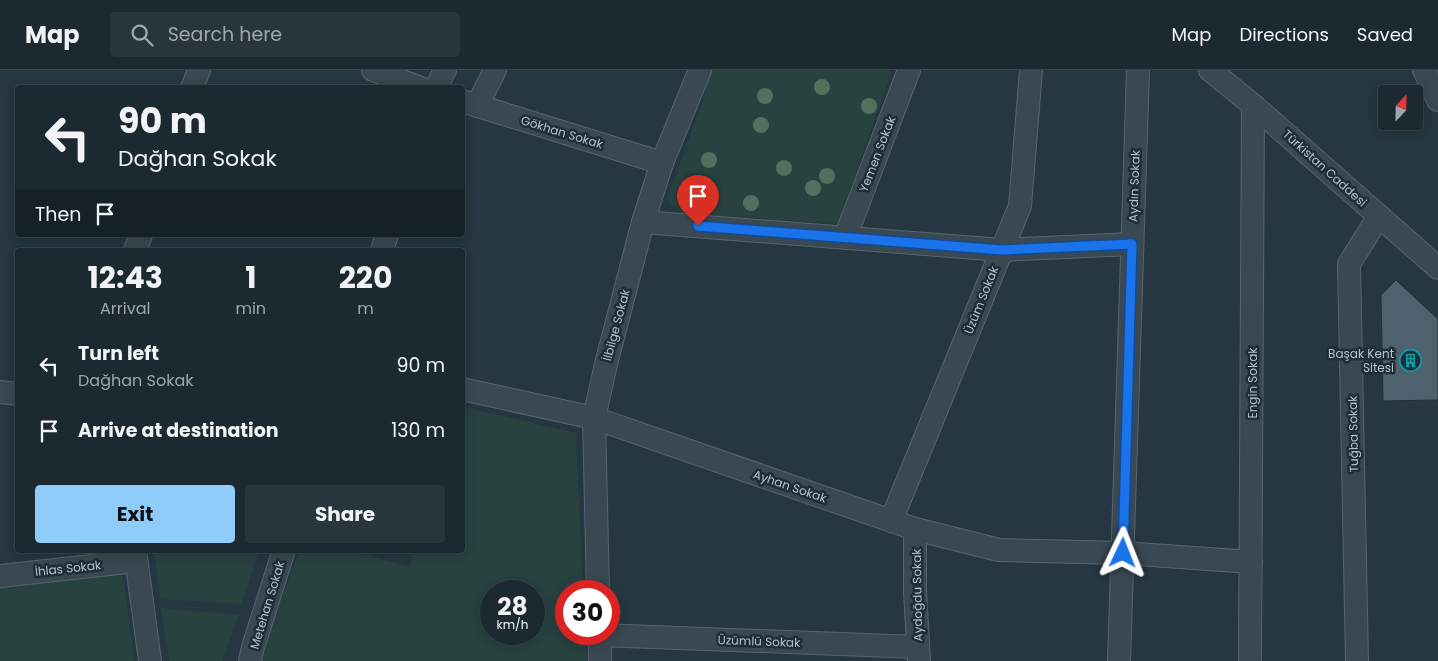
<!DOCTYPE html>
<html lang="en">
<head>
<meta charset="utf-8">
<style>
	body { margin:0; font-family:Poppins,sans-serif; background:#29353d; color:#f1f3f6; height:100vh; display:flex; flex-direction:column; font-size:19px; white-space:nowrap }
	* { box-sizing:border-box; margin:0 }
	p { font-size:16px; color:#a0a6ab }
	.icon { flex:none; width:28px; height:28px; fill:none; stroke:currentColor; stroke-width:2; stroke-linecap:round; stroke-linejoin:round }
	.map { position:relative; flex:1; overflow:hidden }
	.sheet { position:absolute; left:15px; top:178px; width:450px; height:305px; display:flex; flex-direction:column; background:#1c2931; border-radius:5px; box-shadow:0 2px 12px #0003,0 0 0 1px #3a454d }
	.sheet>* { flex:none }
	.guide { position:absolute; left:15px; top:15px; width:450px; height:152px; border-radius:5px; box-shadow:0 2px 12px #0003,0 0 0 1px #3a454d; background:#1c2931; color:#f1f3f6; overflow:hidden }
	.needle { width:32px; rotate:22deg }
	.fabs { position:absolute; left:1378px; top:15px; display:grid; gap:10px }
	.fabs a { display:grid; place-items:center; width:45px; height:45px; border-radius:5px; background:#1c2931; box-shadow:0 2px 12px #0003,0 0 0 1px #3a454d; font-size:25px }
	.speed { position:absolute; left:480px; top:510px; display:flex; gap:10px; font-size:25px; font-weight:700; text-align:center }
	.speed>* { display:grid; place-content:center; width:65px; height:65px; border-radius:50%; background:#1c2931; box-shadow:0 2px 12px #0003,0 0 0 1px #3a454d; line-height:1 }
	.speed small { font-size:12px; font-weight:400 }
	.speed .limit { border:8px solid #d22; background:#fff; color:#111 }
	.pin { position:absolute; display:grid; place-items:center; width:42px; height:42px; color:#fff; margin:-51px -21px; border-radius:50% 50% 50% 0; rotate:-45deg; box-shadow:0 0 5px #0007 }
	.pin .icon { rotate:45deg }
	.me { position:absolute; width:55px; margin:-28px; rotate:2deg; stroke-linejoin:round; filter:drop-shadow(0 0 4px #0008) }
	.turn { display:flex; align-items:center; gap:18px; height:105px; padding:0 20px; font-size:22px }
	.turn .icon { width:65px; height:65px; stroke-width:2.5 }
	.turn b { display:block; font-size:35px; line-height:42px }
	.then { display:flex; align-items:center; height:48px; padding:0 20px; background:#0003; gap:10px; font-size:19px }
	.eta { display:flex; justify-content:space-evenly; align-items:center; height:85px; text-align:center }
	.eta b { font-size:30px; font-weight:700; line-height:35px }
	.cta { display:flex; gap:10px; margin-top:auto; padding:10px 20px }
	.cta a { flex:1; height:58px; border-radius:5px; background:#8eccf9; color:#111; font-size:20px; font-weight:700; line-height:58px; text-align:center }
	.cta a+a { background:#29353d; color:#f1f3f6 }
	ul { padding:0; list-style:none }
	li { display:flex; align-items:center; gap:15px; height:65px; padding:0 20px }
	li div { flex:1 }
	li b { display:block; font-size:19px }
	li em { font-style:normal }
	header { display:flex; align-items:center; gap:30px; box-sizing:border-box; height:70px; padding:0 25px; background:#1c2931; border-bottom:1px solid #3a454d }
	header strong { font-size:24px }
	nav { display:flex; gap:28px; margin-inline-start:auto; font-size:18px }
	.search { width:350px; height:45px; background:#29353d; display:flex; align-items:center; gap:12px; box-sizing:border-box; padding:0 18px; border-radius:5px; color:#a0a6ab; font-size:19px }
	.map>svg:first-child { display:block }
	.green { fill:#284240; fill-rule:evenodd }
	.building { fill:#4f616c; stroke:#212f38 }
	.lines { fill:none; stroke-linecap:round; stroke-linejoin:round }
	.minor-casing { stroke:#58656e; stroke-width:24 }
	.minor { stroke:#3a4851; stroke-width:22 }
	.tree { fill:#51715e }
	.route-casing { stroke:#114b97; stroke-width:12 }
	.route { stroke:#1a73e8; stroke-width:9 }
	.labels { text-anchor:middle; dominant-baseline:central; stroke-width:5; stroke-linejoin:round; paint-order:stroke }
	.street-label { font-size:12px; fill:#b7c2cb; stroke:#1f2d36 }
	.poi-label { font-size:12px; fill:#b7c2cb; stroke:#1f2d36; text-anchor:end }
</style>
</head>
<body>
<header>
<strong>Map</strong>
<div class="search"><svg class="icon" aria-label="search" viewBox="0 0 24 24"><circle cx="10" cy="10" r="6"/><path d="M15 15l6 6"/></svg>Search here</div>
<nav><a>Map</a><a>Directions</a><a>Saved</a></nav>
</header>
<div class="map">
<svg width="1438" height="591" viewBox="0 0 1438 591">
	<rect width="100%" height="100%" fill="#263741"/>
	<g class="green">
		<path d="M710,0H892L838,154L681,143L667,129L705,26V14Z"/>
		<path d="M463,337L576,363L583,521H566V564H585L587,591H263L270,557L300,480H351L410,497L414,480H462ZM491,521H534V564H491Z"/>
		<path d="M154,480H259L242,534L160,529Z"/>
		<path d="M123,504L134,591H0V518Z"/>
		<path d="M161,538L239,545L222,591H169Z"/>
	</g>
	<path class="building" d="M1396,210L1438,249V330L1383,331L1381,225Z"/>
	<g class="lines">
		<defs>
			<g id="minor">
				<path d="M373,0L421,18"/>
				<path d="M1210,0L1253,35L1438,198"/>
				<path d="M1424,0L1438,30"/>
				<path d="M192,18L199,0"/>
				<path d="M436,18L445,0"/>
				<path d="M462,31L662,93"/>
				<path d="M477,36L495,0"/>
				<path d="M643,152L1002,180L1132,174"/>
				<path d="M845,168L909,0"/>
				<path d="M135,180L141,165"/>
				<path d="M382,180L387,165"/>
				<path d="M462,319L594,348L915,459L999,480L1123,483L1251,492"/>
				<path d="M0,322L18,324"/>
				<path d="M891,451L1020,136L1031,0"/>
				<path d="M915,459V521L919,591"/>
				<path d="M135,480L150,591"/>
				<path d="M0,506L136,491"/>
				<path d="M598,521L594,348L606,294L643,152L662,93L700,0"/>
				<path d="M600,564V591"/>
				<path d="M600,565L918,577"/>
				<path d="M250,591L253,577L284,480"/>
				<path d="M1119,591L1138,0"/>
				<path d="M1250,591L1253,35"/>
				<path d="M1357,591L1349,194L1379,146"/>
			</g>
		</defs>
		<use href="#minor" class="minor-casing"/>
		<use href="#minor" class="minor"/>
	</g>
	<g class="tree">
		<circle cx="822" cy="17" r="8"/>
		<circle cx="765" cy="26" r="8"/>
		<circle cx="869" cy="36" r="8"/>
		<circle cx="761" cy="55" r="8"/>
		<circle cx="709" cy="90" r="8"/>
		<circle cx="784" cy="98" r="8"/>
		<circle cx="827" cy="106" r="8"/>
		<circle cx="813" cy="118" r="8"/>
		<circle cx="708" cy="125" r="8"/>
		<circle cx="751" cy="133" r="8"/>
	</g>
	<g class="lines">
		<defs>
			<path id="route" d="M698,156L1002,180L1132,174L1123,483"/>
		</defs>
		<use href="#route" class="route-casing"/>
		<use href="#route" class="route"/>
	</g>
	<defs>
		<symbol id="building-ring" viewBox="-11 -11 22 22"><circle r="9.5" fill="#1f2d36" stroke="#0f9aa8" stroke-width="1.5"/><path d="M-4-6H4V6H1V3H-1V6H-4ZM-2.5-4.3h1.7v1.8h-1.7ZM.8-4.3h1.7v1.8H.8ZM-2.5-1h1.7V.8h-1.7ZM.8-1h1.7V.8H.8Z" fill="#0f9aa8"/></symbol>
	</defs>
	<g fill-rule="evenodd">
		<use href="#building-ring" x="1398" y="278" width="25" height="25"/>
	</g>
	<g class="labels">
		<g class="street-label">
			<text transform="translate(562 62) rotate(17)">Gökhan Sokak</text>
			<text transform="translate(877 84) rotate(-69)">Yemen Sokak</text>
			<text transform="translate(1325 98) rotate(42)">Türkistan Caddesi</text>
			<text transform="translate(1134 116) rotate(-88)">Aydın Sokak</text>
			<text transform="translate(981 230) rotate(-68)">Üzüm Sokak</text>
			<text transform="translate(616 255) rotate(-75)">İlbilge Sokak</text>
			<text transform="translate(1252 313) rotate(-90)">Engin Sokak</text>
			<text transform="translate(1353 364) rotate(-91)">Tuğba Sokak</text>
			<text transform="translate(790 416) rotate(19)">Ayhan Sokak</text>
			<text transform="translate(68 498) rotate(-6)">İhlas Sokak</text>
			<text transform="translate(917 525) rotate(-91)">Aydoğdu Sokak</text>
			<text transform="translate(267 535) rotate(-73)">Metehan Sokak</text>
			<text transform="translate(759 571) rotate(2)">Üzümlü Sokak</text>
		</g>
		<g class="poi-label">
			<text x="1394" y="283">Başak Kent<tspan x="1394" dy="14">Sitesi</tspan></text>
		</g>
	</g>
</svg>
<div class="fabs">
<a><svg class="needle" viewBox="-14 -14 28 28"><path d="M0-13l5 13h-10z" fill="#e53935"/><path d="M0 13l5-13h-10z" fill="#a0a6ab"/></svg></a>
</div>
<div class="speed"><div>28<small>km/h</small></div><div class="limit">30</div></div>
<div class="pin" style="left:698px;top:156px;background:#d93025"><svg class="icon" aria-label="arrive" viewBox="0 0 24 24"><path d="M6 21V4h12l-3 4 3 4H6"/></svg></div>
<svg class="me" style="left:1123px;top:483px" viewBox="-20 -20 40 40"><path d="M0-17L14 15 0 8-14 15z" fill="#1a73e8" stroke="#fff" stroke-width="4"/></svg>
<div class="guide">
<div class="turn"><svg class="icon" aria-label="left" viewBox="0 0 24 24"><path d="M17 20v-9H6M10 6l-5 5 5 5"/></svg><div><b>90 m</b>Dağhan Sokak</div></div>
<div class="then">Then<svg class="icon" aria-label="arrive" viewBox="0 0 24 24"><path d="M6 21V4h12l-3 4 3 4H6"/></svg></div>
</div>
<section class="sheet">
<div class="eta">
<div><b>12:43</b><p>Arrival</p></div>
<div><b>1</b><p>min</p></div>
<div><b>220</b><p>m</p></div>
</div>
<ul>
<li><svg class="icon" aria-label="left" viewBox="0 0 24 24"><path d="M17 20v-9H6M10 6l-5 5 5 5"/></svg><div><b>Turn left</b><p>Dağhan Sokak</p></div><em>90 m</em></li>
<li><svg class="icon" aria-label="arrive" viewBox="0 0 24 24"><path d="M6 21V4h12l-3 4 3 4H6"/></svg><div><b>Arrive at destination</b></div><em>130 m</em></li>
</ul>
<div class="cta"><a>Exit</a><a>Share</a></div>
</section>
</div>
</body>
</html>
